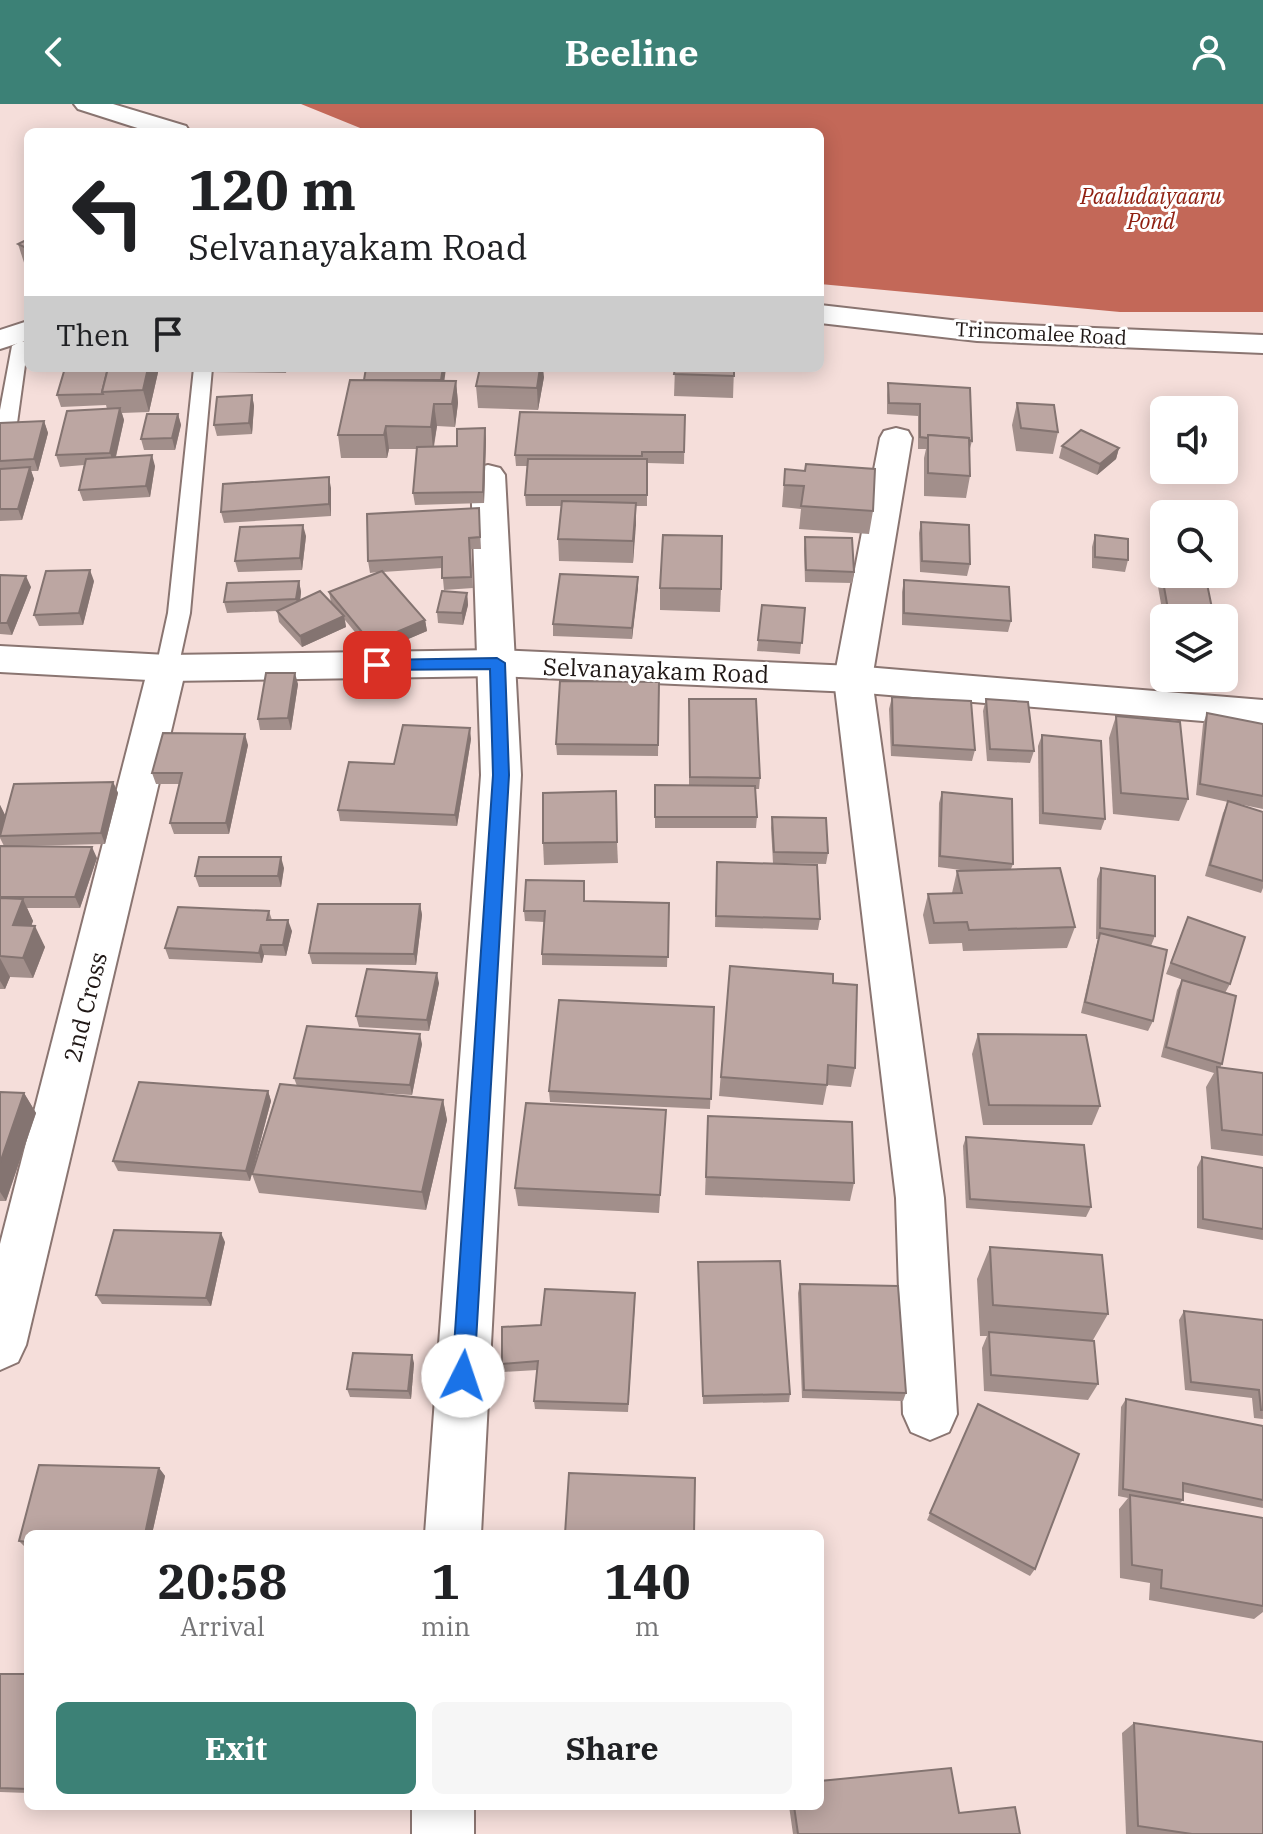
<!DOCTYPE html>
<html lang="en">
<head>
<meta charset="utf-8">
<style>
	body { margin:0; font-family:"IBM Plex Serif",serif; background:#f6f6f6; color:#202124; height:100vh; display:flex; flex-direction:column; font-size:30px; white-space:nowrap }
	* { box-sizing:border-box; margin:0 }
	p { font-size:26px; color:#757577 }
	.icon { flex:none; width:44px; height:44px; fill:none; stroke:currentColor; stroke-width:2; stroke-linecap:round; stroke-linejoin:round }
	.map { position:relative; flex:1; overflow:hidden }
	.details { position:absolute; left:24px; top:1426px; width:800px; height:280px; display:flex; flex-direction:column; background:#fff; border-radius:12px; box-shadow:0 4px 20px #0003 }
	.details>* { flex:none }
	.guide { position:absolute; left:24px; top:24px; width:800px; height:244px; border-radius:12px; box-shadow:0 4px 20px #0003; background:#fff; color:#202124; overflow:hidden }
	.fabs { position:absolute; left:1150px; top:292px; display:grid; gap:16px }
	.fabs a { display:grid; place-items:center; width:88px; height:88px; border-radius:12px; background:#fff; box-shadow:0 4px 20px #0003; font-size:40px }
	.pin { position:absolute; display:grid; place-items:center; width:68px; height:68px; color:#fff; margin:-34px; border-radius:16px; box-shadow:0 4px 12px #0006 }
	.me { position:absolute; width:88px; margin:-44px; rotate:4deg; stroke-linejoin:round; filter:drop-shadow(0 0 6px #0008) }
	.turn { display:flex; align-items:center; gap:28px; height:168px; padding:0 32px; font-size:36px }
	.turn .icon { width:104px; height:104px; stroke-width:2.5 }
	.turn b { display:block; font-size:56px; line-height:68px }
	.then { display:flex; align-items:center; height:76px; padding:0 32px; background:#0003; gap:16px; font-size:30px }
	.eta { display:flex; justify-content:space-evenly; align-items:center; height:136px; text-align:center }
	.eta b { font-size:48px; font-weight:700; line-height:56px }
	.button { display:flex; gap:16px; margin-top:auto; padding:16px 32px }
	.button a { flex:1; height:92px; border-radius:12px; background:#3c8176; color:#fff; font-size:32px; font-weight:700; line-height:92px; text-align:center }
	.button a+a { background:#f6f6f6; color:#202124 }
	header { display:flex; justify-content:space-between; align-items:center; height:104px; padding:0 32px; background:#3c8176; color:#fff; font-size:36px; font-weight:700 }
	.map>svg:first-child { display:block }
	.water { fill:#c36858 }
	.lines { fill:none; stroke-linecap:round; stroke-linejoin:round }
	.service-casing { stroke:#8a7571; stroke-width:4 }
	.minor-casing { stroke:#8a7571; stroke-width:4 }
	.tertiary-casing { stroke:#8a7571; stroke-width:4 }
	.secondary-casing { stroke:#8a7571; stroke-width:4 }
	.trunk-casing { stroke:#8a7571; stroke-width:4 }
	.service { fill:#fff; fill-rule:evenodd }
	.minor { fill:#fff; fill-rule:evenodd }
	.tertiary { fill:#fff; fill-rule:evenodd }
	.secondary { fill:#fff; fill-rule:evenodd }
	.trunk { fill:#fff; fill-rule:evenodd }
	.wall { fill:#a28f8b }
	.shaded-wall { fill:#847471 }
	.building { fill:#bca6a2; stroke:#847471; stroke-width:2 }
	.route { fill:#1a73e8; stroke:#114b97; stroke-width:2 }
	.labels { text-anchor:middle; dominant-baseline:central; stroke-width:6; stroke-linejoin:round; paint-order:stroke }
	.far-street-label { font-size:20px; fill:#1f1715; stroke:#fff }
	.far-water-label { font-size:22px; font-style:italic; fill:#902011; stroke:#fff }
	.street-label { font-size:24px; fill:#1f1715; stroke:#fff }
</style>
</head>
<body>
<header><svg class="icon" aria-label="back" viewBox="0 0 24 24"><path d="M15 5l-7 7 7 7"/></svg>Beeline<svg class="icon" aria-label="person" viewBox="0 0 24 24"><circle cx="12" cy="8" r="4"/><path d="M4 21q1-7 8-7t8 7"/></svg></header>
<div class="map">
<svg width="1263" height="1730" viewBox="0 0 1263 1730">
	<rect width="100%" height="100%" fill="#f5deda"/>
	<path class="water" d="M301,0H1263V208H1120L820,180V28H370Z"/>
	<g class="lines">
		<defs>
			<g id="service">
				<path d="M21,237L28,239L17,319L7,325L0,323V306L12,242Z"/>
				<path d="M194,264H212L190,509L178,564L175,569H159L156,564L168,509Z"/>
			</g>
			<g id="minor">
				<path d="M896,324L908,327L912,334L872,575L944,1094L957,1310L949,1328L930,1336L911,1328L903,1310L896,1094L834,575L880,334L884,327Z"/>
				<path d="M488,361L500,364L505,371L521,671L481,1430H425L481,671L471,371L476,364Z"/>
				<path d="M167,551L180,555L186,564L26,1241L18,1258L0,1266V1140L148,564L154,555Z"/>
				<rect x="412" y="1702" width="62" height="28"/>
			</g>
			<path id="tertiary" d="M0,542L167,551L497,546L853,562L1263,596V622L853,588L497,572L167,577L0,568Z"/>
			<path id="secondary" d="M74,0H113L186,22L190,28H150L78,5Z"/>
			<g id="trunk">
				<path d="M820,201L977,219L1263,231V249L977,237L820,219Z"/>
				<path d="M28,217V236L0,245V226Z"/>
			</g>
		</defs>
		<use href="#service" class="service-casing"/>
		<use href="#minor" class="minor-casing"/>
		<use href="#tertiary" class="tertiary-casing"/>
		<use href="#secondary" class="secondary-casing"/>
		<use href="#trunk" class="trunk-casing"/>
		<use href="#service" class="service"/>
		<use href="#minor" class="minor"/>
		<use href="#tertiary" class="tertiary"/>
		<use href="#secondary" class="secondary"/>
		<use href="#trunk" class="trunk"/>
	</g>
	<g class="wall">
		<path d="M28,135V171L18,140Z"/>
		<path d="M159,264L149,308L122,309L124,316L116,353L155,362L150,393L83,397L79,386L84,361L60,363L56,351L107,305L106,301L61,303L57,291Z"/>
		<path d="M209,264H287L286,269L210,268Z"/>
		<rect x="629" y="264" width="28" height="4"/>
		<path d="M675,264H734L733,294L674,292Z"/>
		<path d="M544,273L538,306L478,304L476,282Z"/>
		<path d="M444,276L456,277L458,299L455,323L437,322L434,343L457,342L485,324L486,336L484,399L415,401L413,389L417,345H389L387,354H341L338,331Z"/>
		<path d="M888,279L970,284L972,337L969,348L970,372L966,394L924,392V354L926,345H918V312L887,310V291Z"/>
		<path d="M252,291L254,302L252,330L217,332L214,321Z"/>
		<path d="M1017,299L1058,328L1053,350L1016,347L1012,321Z"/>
		<path d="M178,310L181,321L175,346H144L141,335Z"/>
		<path d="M685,311L684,360L647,359V402H636L633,459L559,457L558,435L562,402H526L525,391L528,362H516L515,351Z"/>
		<path d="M44,317L48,329L38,367H31L34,375L22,416L0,417V319Z"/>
		<path d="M1062,342L1119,344L1116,355L1097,371L1059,354Z"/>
		<path d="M785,365L873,407L869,430L799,425L801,405L782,403Z"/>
		<path d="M331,384V412L224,419L221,408Z"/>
		<path d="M479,404L481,445H471L473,484L444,486L442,464L383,468L425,516L427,527L373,550L345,516L346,523L302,543L279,518L277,507L227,509L224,498L299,477L301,488L300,496L331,498L329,488L378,468L370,469L368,457Z"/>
		<path d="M921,418L970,460L967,472L920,468L919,429Z"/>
		<path d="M1095,431L1128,456L1125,468L1092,464V443Z"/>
		<path d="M306,432L302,466L238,468L235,457Z"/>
		<path d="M805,433L854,468L852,479L805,478L804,445Z"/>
		<path d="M1161,466L1214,514H1164V517L1157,477Z"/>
		<path d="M0,471L31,483L12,531L0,530Z"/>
		<path d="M638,473L632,535L553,532V520Z"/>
		<path d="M904,476L1011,517L1008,528L902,521V488Z"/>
		<path d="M94,477L83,521L39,522L34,511Z"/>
		<path d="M660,484L721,485L720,508L660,506Z"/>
		<path d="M467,489L468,501L463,521L438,519L437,508Z"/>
		<path d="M762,501L805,504L800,550L757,547Z"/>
		<path d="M659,578L658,652L557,651L556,640Z"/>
		<path d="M298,580L291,626H260L258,615Z"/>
		<path d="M892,593L975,646L972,657L891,652L889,605Z"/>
		<path d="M986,595L1034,647L1030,659L987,657L983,607Z"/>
		<path d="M689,606L760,674L759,685H755L757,713L756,724H655V681L689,682Z"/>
		<path d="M1207,609L1263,620V705L1229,698L1263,708V784L1261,789L1205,772L1223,709L1228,698L1196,691L1203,620Z"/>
		<path d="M1116,612L1188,695L1179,717L1113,710L1109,634Z"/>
		<path d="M1042,631L1105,715L1101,726L1039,720L1038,642Z"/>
		<path d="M471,635L457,722L340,717L338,706L394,660Z"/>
		<path d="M248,641L229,730H174L170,719L180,680H156L152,669Z"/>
		<path d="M113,678L118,689L105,740L20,742L97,754L80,804H27L33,817L31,822L45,843L33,874L10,873L5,885H0V742H4L0,734V701L5,711Z"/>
		<path d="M942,688L1013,760L1011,765L1075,823L1067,844L963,847L962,839L929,840L923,811L928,790L952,789L957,767H968L938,763L939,699Z"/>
		<path d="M772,713L828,749L826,760L773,759L771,724Z"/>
		<path d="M617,738L618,759L544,761L543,739Z"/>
		<path d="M717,758L820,815L818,826L715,823Z"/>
		<path d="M284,764L281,783H199L195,772Z"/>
		<path d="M1101,764L1155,832L1151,842L1153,917L1148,927L1081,909L1098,835H1096L1097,775Z"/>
		<path d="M584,797L669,799L667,863L542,861V850L544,818L525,817L524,807Z"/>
		<path d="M420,800L422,811L416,861L312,860L309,849Z"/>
		<path d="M269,807L272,816L292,827L286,852L264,851L262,859L169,855L165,844Z"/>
		<path d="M1188,813L1230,880L1225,889L1222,960L1220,964L1263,969V1052L1211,1045L1206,983L1214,969L1161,953L1177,886L1182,876L1189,878L1166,870Z"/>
		<path d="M730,862L833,879L855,964L851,983L827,981L823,1001L719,992Z"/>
		<path d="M439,879L429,927L359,923L356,912Z"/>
		<path d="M714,903L710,1005L550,998L549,987Z"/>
		<path d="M978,930L1100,1002L1092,1021H983L972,950Z"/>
		<path d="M422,940L412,991L350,987L443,996L447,1016L426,1106L259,1089L252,1070L297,982L294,974Z"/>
		<path d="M268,987L271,997L250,1077L118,1067L113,1057Z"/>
		<path d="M0,988L24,989L36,1009L6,1097H0Z"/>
		<path d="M666,1006L659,1109L518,1102L515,1084Z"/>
		<path d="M708,1012L854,1079L850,1097L705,1091Z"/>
		<path d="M966,1033L1091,1103L1086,1113L966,1104L963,1042Z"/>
		<path d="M1202,1053L1263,1064V1136L1197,1124V1063Z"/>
		<path d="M225,1138L211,1202L102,1200L96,1191Z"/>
		<path d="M990,1143L1108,1210L1093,1236L1098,1280L1088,1296L984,1287L982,1244L987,1232H980L977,1175Z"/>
		<path d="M698,1158L790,1290L789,1298L703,1300Z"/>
		<path d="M800,1180L906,1289L903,1297L802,1294L798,1189Z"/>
		<path d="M635,1198L628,1308L535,1305L534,1297L537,1266L503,1268L502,1260L541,1221Z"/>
		<path d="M1184,1207L1263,1216V1315L1254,1314L1252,1294L1185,1286L1179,1216Z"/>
		<path d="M414,1259L411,1295L350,1293L347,1285Z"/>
		<path d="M1126,1295L1263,1322V1404L1183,1388V1396L1180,1399L1263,1414V1508L1254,1515L1149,1496L1150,1479L1120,1474L1119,1405L1128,1394L1118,1392L1121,1303Z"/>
		<path d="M978,1300L1035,1465L1030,1472L927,1416Z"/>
		<path d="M39,1361L159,1364L165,1372L152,1430H28V1444H26L19,1437Z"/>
		<path d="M0,1570H28V1689L0,1688Z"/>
		<path d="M1134,1619L1263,1730H1126L1122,1629Z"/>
		<path d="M789,1702H820L959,1709L1020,1730H793Z"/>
	</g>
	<g class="shaded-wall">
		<path d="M148,264H159L149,308L143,286Z"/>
		<path d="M443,264H446L443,288L441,276Z"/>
		<path d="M540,264H543L544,273L538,306L537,284Z"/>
		<path d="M456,277L458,299L455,323L452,300Z"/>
		<path d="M252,291L254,302L252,330L249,319Z"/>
		<path d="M434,300L437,322L433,345L431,323Z"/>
		<path d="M120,304L124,316L114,360L110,349Z"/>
		<path d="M178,310L181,321L175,346L172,334Z"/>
		<path d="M44,317L48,329L38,367L34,355Z"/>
		<path d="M386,322L389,345L387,354L384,331Z"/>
		<path d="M485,324L486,336L484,399L483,388Z"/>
		<path d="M1119,344L1116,355L1097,371L1100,360Z"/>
		<path d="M152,351L155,362L150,393L146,382Z"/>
		<path d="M30,363L34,375L22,416L18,405Z"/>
		<path d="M329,373L331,384V412L329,400Z"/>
		<path d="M636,399V421L633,459V437Z"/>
		<path d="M303,421L306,432L302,466L300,454Z"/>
		<path d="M90,466L94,477L83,521L79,509Z"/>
		<path d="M26,472L31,483L12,531L7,519Z"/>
		<path d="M638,473V485L632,535V524Z"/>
		<path d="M299,477L301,488L299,507L296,495Z"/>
		<path d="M467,489L468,501L463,521L462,509Z"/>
		<path d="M344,512L346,523L302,543L300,532Z"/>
		<path d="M425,516L427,527L373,550L371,539Z"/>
		<path d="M295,569L298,580L291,626L288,614Z"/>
		<path d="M470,624L471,635L457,722L455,711Z"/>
		<path d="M245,630L248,641L229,730L226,719Z"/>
		<path d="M113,678L118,689L105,740L101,729Z"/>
		<path d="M0,701L5,711L0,732Z"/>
		<path d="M92,743L97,754L80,804L75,793Z"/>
		<path d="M281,753L284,764L281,783L278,772Z"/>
		<path d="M23,795L33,817L24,842L13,821Z"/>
		<path d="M420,800L422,811L416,861L414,850Z"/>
		<path d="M288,816L292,827L286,852L283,841Z"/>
		<path d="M35,822L45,843L33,874L23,854Z"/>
		<path d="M261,841L264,851L262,859L259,849Z"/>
		<path d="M0,854L10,873L5,885L0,877Z"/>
		<path d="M437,869L439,879L429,927L427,916Z"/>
		<path d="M420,930L422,940L412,991L410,981Z"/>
		<path d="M268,987L271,997L250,1077L246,1067Z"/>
		<path d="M24,989L36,1009L6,1097L0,1088V1059Z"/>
		<path d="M443,996L447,1016L426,1106L422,1088Z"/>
		<path d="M221,1129L225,1138L211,1202L206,1194Z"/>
		<path d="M412,1251L414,1259L411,1295L408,1287Z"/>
		<path d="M159,1364L165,1372L152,1430H145Z"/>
	</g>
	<g class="building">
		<path d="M28,135V145L18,140Z"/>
		<path d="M65,264H108L102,288L103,290L57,291Z"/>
		<path d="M108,264H148L143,286L102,288Z"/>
		<path d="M366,264H443L441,276H364Z"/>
		<path d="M480,264H540L537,284L476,282Z"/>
		<path d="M675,264H734V272L674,270Z"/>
		<path d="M350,276L456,277L452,300H434L431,323L386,322L384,331H338Z"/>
		<path d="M888,279L970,284L972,337L969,336V334L928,331V334L920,333V300L889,299Z"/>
		<path d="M252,291L249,319L214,321L217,293Z"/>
		<path d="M1017,299L1054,301L1058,328L1021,324Z"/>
		<path d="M120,304L110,349L56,351L67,307Z"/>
		<path d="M520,308L685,311L684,348H642V352L515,351Z"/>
		<path d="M147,310H178L172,334L141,335Z"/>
		<path d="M44,317L34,355L0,357V319Z"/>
		<path d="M485,324L483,388L413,389L417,343L457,342V325Z"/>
		<path d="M1081,326L1119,344L1100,360L1062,342Z"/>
		<path d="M928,331L969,334L970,372L928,369Z"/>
		<path d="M152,351L146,382L79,386L86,355Z"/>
		<path d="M528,355H647V391H525Z"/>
		<path d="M806,360L875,365L873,407L801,402L804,382L784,381L785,365L805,367Z"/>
		<path d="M30,363L18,405H0V365Z"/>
		<path d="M329,373V400L221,408L223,380Z"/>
		<path d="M562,397L636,399L633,437L558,435Z"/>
		<path d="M479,404L480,433L469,434L471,473L442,474V453L368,457L367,410Z"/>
		<path d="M921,418L969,421L970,460L922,457Z"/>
		<path d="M303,421L300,454L235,457L240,423Z"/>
		<path d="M663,431L722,432L721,485L660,484Z"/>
		<path d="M1095,431L1128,435V456L1095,453Z"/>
		<path d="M805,433L852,434L854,468L806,466Z"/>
		<path d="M90,466L79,509L34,511L46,467Z"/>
		<path d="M1161,466H1164V470H1205L1214,514L1169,511Z"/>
		<path d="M382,467L425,516L371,539L329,488Z"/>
		<path d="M560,470L638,473L632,524L553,520Z"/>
		<path d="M0,471L26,472L7,519H0Z"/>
		<path d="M904,476L1009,483L1011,517L904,509Z"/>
		<path d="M299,477L296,495L224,498L227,479Z"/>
		<path d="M320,487L344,512L300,532L277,507Z"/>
		<path d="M442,487L467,489L462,509L437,508Z"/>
		<path d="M762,501L805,504L802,539L758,536Z"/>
		<path d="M266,569H295L288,614L258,615Z"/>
		<path d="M560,577L659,578L658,641L556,640Z"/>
		<path d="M892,593L971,597L975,646L893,641Z"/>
		<path d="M689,595H756L760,674L690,673Z"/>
		<path d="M986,595L1028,598L1034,647L990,645Z"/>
		<path d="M1207,609L1263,620V692L1200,680Z"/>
		<path d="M1116,612L1180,618L1188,695L1121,689Z"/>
		<path d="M403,621L470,624L455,711L338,706L349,658L394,660Z"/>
		<path d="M163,629L245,630L226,719H170L182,669H152Z"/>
		<path d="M1042,631L1101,637L1105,715L1043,709Z"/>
		<path d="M113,678L101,729L0,732L14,680Z"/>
		<path d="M655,681L755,682L757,713H655Z"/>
		<path d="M616,687L617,738L543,739V689Z"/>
		<path d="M942,688L1012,695L1013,760L940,752Z"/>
		<path d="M1228,697L1263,708V777L1210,761Z"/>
		<path d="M772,713L826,714L828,749L774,748Z"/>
		<path d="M0,742L92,743L75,793H0Z"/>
		<path d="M199,753H281L278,772H195Z"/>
		<path d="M717,758L817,761L820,815L716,812Z"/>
		<path d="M1060,764L1075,823L969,826L967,818L934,819L928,790L962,789L957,767Z"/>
		<path d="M1101,764L1155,772V832L1100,824Z"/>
		<path d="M526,776L584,777V797L669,799L668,853L542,850L545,807H524Z"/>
		<path d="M0,794L23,795L13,821L35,822L23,854L0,852Z"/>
		<path d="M318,800H420L414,850L309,849Z"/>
		<path d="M178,803L269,807L267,816H288L283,841H261L259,849L165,844Z"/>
		<path d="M1188,813L1245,833L1230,880L1171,859Z"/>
		<path d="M1100,829L1167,846L1153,917L1085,898Z"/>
		<path d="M730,862L833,870V879L857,881L855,964L828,961L827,981L721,973Z"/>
		<path d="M367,865L437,869L427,916L356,912Z"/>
		<path d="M1182,876L1236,892L1222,960L1166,943Z"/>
		<path d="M559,896L714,903L711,995L549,987Z"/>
		<path d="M307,922L420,930L410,981L294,974Z"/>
		<path d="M978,930L1086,931L1100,1002L989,1001Z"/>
		<path d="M1217,963L1263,969V1031L1222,1026Z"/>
		<path d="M139,978L268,987L246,1067L113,1057Z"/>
		<path d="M280,980L443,996L422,1088L252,1070Z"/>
		<path d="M0,988L24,989L0,1059Z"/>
		<path d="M526,999L666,1006L660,1091L515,1084Z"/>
		<path d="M708,1012L852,1018L854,1079L706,1073Z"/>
		<path d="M966,1033L1084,1041L1091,1103L970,1095Z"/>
		<path d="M1202,1053L1263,1064V1125L1203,1115Z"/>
		<path d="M114,1126L221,1129L206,1194L96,1191Z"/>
		<path d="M990,1143L1102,1151L1108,1210L993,1201Z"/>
		<path d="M780,1157L790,1290L703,1292L698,1158Z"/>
		<path d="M800,1180L898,1182L906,1289L804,1286Z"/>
		<path d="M545,1185L635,1189L628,1300L534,1297L538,1257L502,1260V1223L541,1221Z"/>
		<path d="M1184,1207L1263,1216V1306H1261L1259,1286L1191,1278Z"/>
		<path d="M989,1228L1094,1237L1098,1280L991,1271Z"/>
		<path d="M353,1249L412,1251L408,1287L347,1285Z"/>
		<path d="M1126,1295L1263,1322V1396L1183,1379V1396L1123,1385Z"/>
		<path d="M978,1300L1079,1350L1035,1465L930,1409Z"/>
		<path d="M39,1361L159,1364L145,1430H28V1438L19,1437Z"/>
		<path d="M569,1369L695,1374L694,1430H565Z"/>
		<path d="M1130,1391L1263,1414V1502L1161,1484L1162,1466L1132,1461Z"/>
		<path d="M0,1570H28V1685L0,1684Z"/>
		<path d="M1134,1619L1263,1638V1730H1192L1138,1722Z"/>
		<path d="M951,1664L959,1709L1015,1703L1020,1730H798L794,1702H820V1677Z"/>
	</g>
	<path class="route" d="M497,554L505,559L509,671L474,1272L471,1279L463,1282L455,1279L452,1272L493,671L490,565L377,566L369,561L377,556Z"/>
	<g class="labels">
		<g class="far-street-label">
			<text transform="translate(1041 229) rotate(3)">Trincomalee Road</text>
		</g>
		<g class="far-water-label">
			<text x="1151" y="91">Paaludaiyaaru<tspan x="1151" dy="25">Pond</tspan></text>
		</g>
		<g class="street-label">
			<text transform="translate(656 566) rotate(2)">Selvanayakam Road</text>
			<text transform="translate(85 903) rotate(-76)">2nd Cross</text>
		</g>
	</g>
</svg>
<div class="fabs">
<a><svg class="icon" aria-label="sound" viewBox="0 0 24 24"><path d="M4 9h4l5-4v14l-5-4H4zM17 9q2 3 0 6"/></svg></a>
<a><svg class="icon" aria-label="search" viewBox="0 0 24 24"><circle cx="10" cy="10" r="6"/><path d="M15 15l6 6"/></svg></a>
<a><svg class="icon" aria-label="layers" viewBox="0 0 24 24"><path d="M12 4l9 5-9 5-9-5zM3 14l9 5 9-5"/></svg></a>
</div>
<div class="pin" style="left:377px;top:561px;background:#d93025"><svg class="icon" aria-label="arrive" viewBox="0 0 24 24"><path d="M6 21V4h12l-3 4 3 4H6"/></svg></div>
<svg class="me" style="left:463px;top:1272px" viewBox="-20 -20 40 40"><circle r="19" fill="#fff"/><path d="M0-13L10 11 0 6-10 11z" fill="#1a73e8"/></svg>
<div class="guide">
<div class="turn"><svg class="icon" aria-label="left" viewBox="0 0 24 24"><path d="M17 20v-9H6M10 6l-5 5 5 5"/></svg><div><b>120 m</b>Selvanayakam Road</div></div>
<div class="then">Then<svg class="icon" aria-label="arrive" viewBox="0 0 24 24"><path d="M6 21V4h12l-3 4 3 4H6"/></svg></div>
</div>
<section class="details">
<div class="eta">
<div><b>20:58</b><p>Arrival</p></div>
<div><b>1</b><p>min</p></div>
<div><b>140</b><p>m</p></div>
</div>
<div class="button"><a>Exit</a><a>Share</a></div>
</section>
</div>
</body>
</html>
